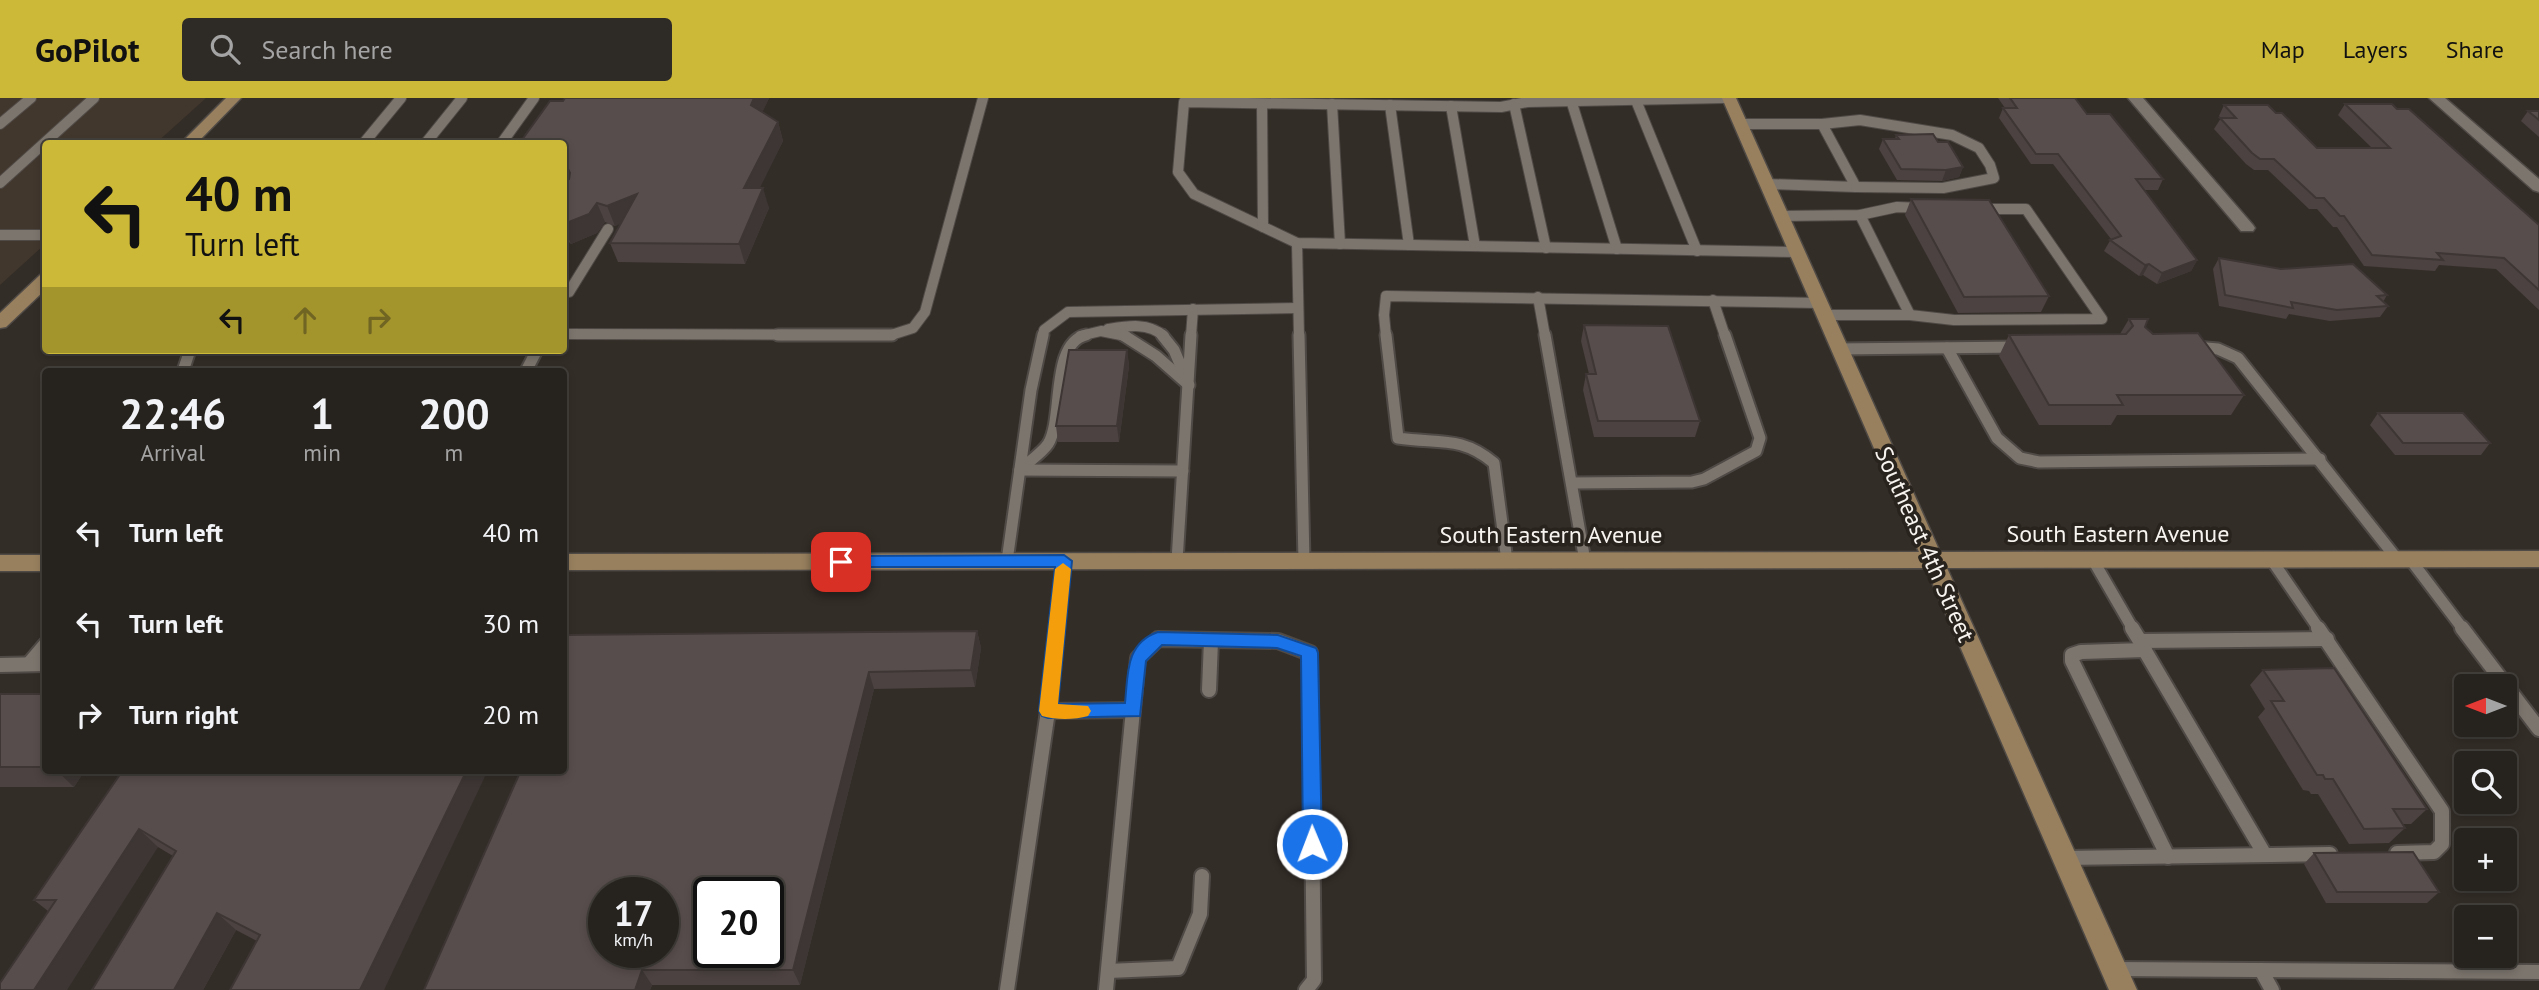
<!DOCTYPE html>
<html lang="en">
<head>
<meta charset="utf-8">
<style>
	body { margin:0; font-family:"PT Sans",sans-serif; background:#2e2a26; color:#f1f3f6; height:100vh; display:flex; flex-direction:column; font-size:26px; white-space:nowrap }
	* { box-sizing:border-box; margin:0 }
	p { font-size:23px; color:#a4a4a4 }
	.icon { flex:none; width:38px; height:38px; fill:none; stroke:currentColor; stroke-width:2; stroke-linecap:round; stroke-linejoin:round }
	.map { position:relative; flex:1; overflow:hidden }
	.panel { position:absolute; left:42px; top:270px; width:525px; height:406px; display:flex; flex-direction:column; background:#26221d; border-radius:7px; box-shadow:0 4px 10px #0003,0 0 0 2px #423f3b }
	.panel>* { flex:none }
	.top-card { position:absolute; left:42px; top:42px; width:525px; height:214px; border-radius:7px; box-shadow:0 4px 10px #0003,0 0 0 2px #423f3b; background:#cdb938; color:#111; overflow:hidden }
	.needle { width:46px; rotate:270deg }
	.buttons { position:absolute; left:2454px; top:576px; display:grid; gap:14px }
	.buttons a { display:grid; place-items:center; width:63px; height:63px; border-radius:7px; background:#26221d; box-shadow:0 4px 10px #0003,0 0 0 2px #423f3b; font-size:35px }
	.speed { position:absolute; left:588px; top:779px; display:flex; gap:14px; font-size:35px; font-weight:700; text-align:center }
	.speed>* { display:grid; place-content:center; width:91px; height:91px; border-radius:50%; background:#26221d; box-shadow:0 4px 10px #0003,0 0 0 2px #423f3b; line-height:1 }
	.speed small { font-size:18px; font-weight:400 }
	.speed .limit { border:4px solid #111; border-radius:10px; background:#fff; color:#111 }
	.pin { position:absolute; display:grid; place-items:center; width:60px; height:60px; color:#fff; margin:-30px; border-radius:14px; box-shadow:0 4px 10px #0006 }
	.me { position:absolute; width:77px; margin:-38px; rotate:359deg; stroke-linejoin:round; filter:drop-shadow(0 0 5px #0008) }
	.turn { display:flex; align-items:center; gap:24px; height:147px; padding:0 28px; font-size:32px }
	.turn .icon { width:91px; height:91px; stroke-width:2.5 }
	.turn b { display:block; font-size:49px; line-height:60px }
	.lanes { display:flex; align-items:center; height:66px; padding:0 28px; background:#0003; justify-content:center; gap:35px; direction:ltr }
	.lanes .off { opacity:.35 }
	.eta { display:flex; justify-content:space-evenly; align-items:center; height:119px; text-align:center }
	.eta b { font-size:42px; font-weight:600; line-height:49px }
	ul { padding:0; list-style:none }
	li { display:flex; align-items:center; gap:21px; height:91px; padding:0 28px }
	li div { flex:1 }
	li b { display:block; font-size:26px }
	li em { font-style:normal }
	header { display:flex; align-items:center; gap:42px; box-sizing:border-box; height:98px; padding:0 35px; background:#cdb938; color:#111 }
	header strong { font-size:33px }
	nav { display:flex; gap:38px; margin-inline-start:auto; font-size:24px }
	.search { width:490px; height:63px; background:#2e2a26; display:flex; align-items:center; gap:18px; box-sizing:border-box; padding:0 24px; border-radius:7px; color:#a4a4a4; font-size:26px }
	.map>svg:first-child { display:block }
	.built { fill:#42372d }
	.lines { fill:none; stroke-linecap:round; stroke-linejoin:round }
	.lane-far2-casing { stroke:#504a46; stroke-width:12 }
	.lane-far1-casing { stroke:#504a46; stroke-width:15 }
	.lane-casing { stroke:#504a46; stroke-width:18 }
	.street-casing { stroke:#504a46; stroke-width:3 }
	.secondary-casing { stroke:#504a46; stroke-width:3 }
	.lane-far2 { stroke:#7c756e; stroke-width:10 }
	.lane-far1 { stroke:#7c756e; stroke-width:11 }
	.lane { stroke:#7c756e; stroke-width:14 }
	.street { fill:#7c756e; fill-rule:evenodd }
	.secondary { fill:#98805e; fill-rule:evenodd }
	.wall { fill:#4b4241 }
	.shaded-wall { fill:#3d3635 }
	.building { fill:#574d4c; stroke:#3d3635; stroke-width:2; fill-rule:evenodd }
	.route { fill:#1a73e8; stroke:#114b97; stroke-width:2 }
	.slow { fill:#f59e0b }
	.labels { text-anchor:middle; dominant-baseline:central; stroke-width:7; stroke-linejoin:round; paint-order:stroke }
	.street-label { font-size:24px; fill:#f7f3ef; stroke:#29231e }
</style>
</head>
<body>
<header>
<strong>GoPilot</strong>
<div class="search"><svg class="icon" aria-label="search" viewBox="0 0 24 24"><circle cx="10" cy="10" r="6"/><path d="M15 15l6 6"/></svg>Search here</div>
<nav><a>Map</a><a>Layers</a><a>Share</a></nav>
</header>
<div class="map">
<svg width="2539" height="892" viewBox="0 0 2539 892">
	<rect width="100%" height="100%" fill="#332d27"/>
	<path class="built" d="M0,0H206L156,45L46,46L45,146L0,187Z"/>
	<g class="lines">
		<defs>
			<g id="lane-far2">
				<path d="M1635,0L1697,153"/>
				<path d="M1724,0L1527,4L1501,9L1184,4L1178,74L1194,96L1297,145L1797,154"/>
				<path d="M1571,2L1617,151"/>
				<path d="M1262,6L1263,129"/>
				<path d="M1332,6L1340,146"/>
				<path d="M1514,6L1546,150"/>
				<path d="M1390,7L1409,147"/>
				<path d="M1451,8L1475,148"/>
				<path d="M0,26L31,0"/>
				<path d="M1740,26H1822L1856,89L1767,86"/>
				<path d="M1822,26L1860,22L1952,37L1979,50L1990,67L1994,80L1943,90L1856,89"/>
				<path d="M363,46L401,0"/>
				<path d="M425,46L462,0"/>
				<path d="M501,46L534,0"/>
				<path d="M0,85L94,0"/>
				<path d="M1860,117L1910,217"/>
				<path d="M1781,118L1860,117L1897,109L1923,110"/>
				<path d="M0,137H46"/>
				<path d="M1297,145L1299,238"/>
				<path d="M569,194L608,131"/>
				<path d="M1538,199L1545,238"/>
				<path d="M1713,202L1725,238"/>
				<path d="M1824,217H1910L1954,222L2102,221L2026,111H1980"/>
				<path d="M1108,231C1127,228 1148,224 1164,238"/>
				<path d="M564,236L891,237L913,230L925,214L983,0"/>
				<path d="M1043,238L1044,232L1068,214L1298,210"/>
				<path d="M1080,238L1101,233L1126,238"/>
				<path d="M1191,238L1193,211"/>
				<path d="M1386,238L1384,217L1386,198L1819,205"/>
			</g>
			<g id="lane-far1">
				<path d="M778,237H892"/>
				<path d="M1123,237L1156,258L1189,287"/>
				<path d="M1162,237L1174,252L1186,280"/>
				<path d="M1299,237L1304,463"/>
				<path d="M1386,237L1398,340C1437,346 1461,337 1494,365L1507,463"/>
				<path d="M1545,237L1585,463"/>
				<path d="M2195,249L2218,251L2238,260L2397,461"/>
				<path d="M1947,250L1997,340L2020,360L2039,364L2320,361"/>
				<path d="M1838,251L2020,249"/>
				<path d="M183,273L190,252"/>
				<path d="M526,273L537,252"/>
				<path d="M1020,372C1028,364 1042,355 1048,346C1064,321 1050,245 1086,237"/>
				<path d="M1020,372L1183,373"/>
				<path d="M1572,385L1692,384L1704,381L1756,353L1760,340L1725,237"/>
				<path d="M2271,461L2319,531"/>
				<path d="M2410,461L2463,531"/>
				<path d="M2093,462L2133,531"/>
				<path d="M1007,463L1031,292L1043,237"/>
				<path d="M1177,463L1191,237"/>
				<path d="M1057,531L1064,463"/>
			</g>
			<g id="lane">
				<path d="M2132,530L2140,543L2327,541"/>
				<path d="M2318,530L2442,713V746L2434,754L2397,755"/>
				<path d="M2462,530L2539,631"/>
				<path d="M2141,546L2265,757"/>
				<path d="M2145,552L2081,554L2072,557V563L2168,759"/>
				<path d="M29,566L46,546"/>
				<path d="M0,567L46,566"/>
				<path d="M1209,592L1211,543"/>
				<path d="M1048,613L1133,612"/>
				<path d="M2064,760L2330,756"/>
				<path d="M2113,871L2539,874"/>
				<path d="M2261,872L2272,892"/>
				<path d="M1108,873L1178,870L1200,816L1202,778"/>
				<path d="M1007,892L1048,613L1057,530"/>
				<path d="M1106,892L1138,560L1158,541L1278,543L1310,555L1314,882L1306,892"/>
			</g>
			<g id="street">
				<path d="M2128,0H2143L2253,127L2255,130L2253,133H2241Z"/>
				<path d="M2429,0H2445L2539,81V94L2533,92Z"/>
			</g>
			<g id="secondary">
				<path d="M226,0H241L196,46H180Z"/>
				<path d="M1722,0H1736L1940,454L2539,453V469L1947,470L2137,892H2109L1926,470L564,472V456L1919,454Z"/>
				<path d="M46,176V191L6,229L0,230V215L40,177Z"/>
				<rect x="0" y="457" width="46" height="16"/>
			</g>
		</defs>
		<use href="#lane-far2" class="lane-far2-casing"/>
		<use href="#lane-far1" class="lane-far1-casing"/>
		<use href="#lane" class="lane-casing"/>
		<use href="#street" class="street-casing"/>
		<use href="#secondary" class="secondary-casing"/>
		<use href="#lane-far2" class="lane-far2"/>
		<use href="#lane-far1" class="lane-far1"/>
		<use href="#lane" class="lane"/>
		<use href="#street" class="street"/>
		<use href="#secondary" class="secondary"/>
	</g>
	<g class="wall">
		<path d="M565,0H769L762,14L778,24L783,43L759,90L769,110L745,166L618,164L610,145L621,125L615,128L605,124L597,135L571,146L564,139L563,3Z"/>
		<path d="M1998,0H2075L2087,16L2163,81L2158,92H2144L2197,162L2191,173L2157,186L2143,177L2139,178L2104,153L2111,141L2053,66H2031L1999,20L2003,10H2005Z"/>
		<path d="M2345,6L2539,127V212L2496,171L2439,167L2435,173L2364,168L2337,129H2333L2317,111H2309L2268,72H2254L2246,66L2214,31L2221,20L2219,18L2224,7L2276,15L2317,50H2372L2338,17Z"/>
		<path d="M2528,13H2539V39L2521,23Z"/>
		<path d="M1896,37L1938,44L1963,69L1959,79L1942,83L1897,82L1879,51L1883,41H1895Z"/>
		<path d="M1911,101L2049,198L2041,214L1958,215L1905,117Z"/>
		<path d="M2219,160L2387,197L2383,204L2388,208L2380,219L2330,223L2289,216L2286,221L2219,208L2213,171Z"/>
		<path d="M2129,221L2145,229L2153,236L2244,297L2231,317H2117L2111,327H2039L1999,258L2009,237L2120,236Z"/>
		<path d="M1584,227L1700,323L1695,339H1594L1583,292L1586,276H1589L1581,243Z"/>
		<path d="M1127,252L1129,268L1119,344H1058L1056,328Z"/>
		<path d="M2378,315L2490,345L2481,357H2395L2370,327Z"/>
		<path d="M977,533L981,550L975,589L874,591L800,887H652L650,892H424L521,672Z"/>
		<path d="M2263,572L2427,711L2411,726H2403L2405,730L2389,745L2349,746L2318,696H2311L2309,693L2303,692L2258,619L2265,611L2250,587Z"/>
		<path d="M0,596H46V672H85L74,689H0Z"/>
		<path d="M123,672H488L257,843L236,832L203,892L173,758L158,749L48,813L34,802Z"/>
		<path d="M2314,755L2439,794L2427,805H2326L2304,766Z"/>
	</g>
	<g class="shaded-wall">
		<path d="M754,0H769L757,26L751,7Z"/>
		<path d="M778,24L783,43L750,110L744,90Z"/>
		<path d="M1963,69L1959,79L1942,83L1946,72Z"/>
		<path d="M763,90L769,110L745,166L739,146Z"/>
		<path d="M637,96L644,116L615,128L607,108Z"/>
		<path d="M597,105L605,124L597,135L571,146L564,129V126Z"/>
		<path d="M2197,162L2191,173L2157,186L2162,175Z"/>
		<path d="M2149,166L2143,177L2139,178L2145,167Z"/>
		<path d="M1127,252L1129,268L1119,344L1117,328Z"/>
		<path d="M977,533L981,550L975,589L971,572Z"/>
		<path d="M869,574L874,591L800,887L793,872Z"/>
		<path d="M56,672H85L74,689Z"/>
		<path d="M467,672H488L384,892H360Z"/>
		<path d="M139,731L158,749L67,892H34Z"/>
		<path d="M217,815L236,832L203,892H174Z"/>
		<path d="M642,872L652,887L650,892H635Z"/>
	</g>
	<g class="building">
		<path d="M565,0H754L751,7L778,24L744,90H763L739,146L610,145L637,96L607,108L597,105L589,116L564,126V83L569,81L570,75L568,71L564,69V46H519L550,3H563Z"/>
		<path d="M2010,0H2075L2087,16H2110L2163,81H2136L2197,162L2162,175L2149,166L2145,167L2110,142L2121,138L2058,56H2036L2003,10H2017Z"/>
		<path d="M2345,6H2392L2397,11H2409L2539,127V192L2504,160L2437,155L2443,162L2372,157L2344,118H2340L2324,100H2316L2274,61H2260L2252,55L2220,20H2236L2224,7H2268L2276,15H2282L2317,50H2390Z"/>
		<path d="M2528,13H2539V22Z"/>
		<path d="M1933,36L1938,44H1948L1963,69L1946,72L1901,71L1883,41H1899L1896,37Z"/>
		<path d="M1911,101L1989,102L2049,198L1964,199Z"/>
		<path d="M2219,160L2281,171L2353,166L2387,197L2377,198L2388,208L2337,212L2291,204L2293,210L2225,197Z"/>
		<path d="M2129,221H2148L2145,229L2153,236L2198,235L2244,297H2117L2123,307H2049L2009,237L2126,236L2133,228Z"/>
		<path d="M1584,227L1668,228L1700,323H1598L1586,276H1596Z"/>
		<path d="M1069,252H1127L1117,328H1056Z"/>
		<path d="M2378,315H2463L2490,345H2403Z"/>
		<path d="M977,533L971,572L869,574L793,872H642L635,892H424L521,672H564V537ZM604,794H663V854H604ZM709,794H768V854H709Z"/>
		<path d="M2334,570L2427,711H2393L2405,730L2364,731L2333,681H2325L2323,677H2317L2271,603H2284L2263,572Z"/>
		<rect x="0" y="596" width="46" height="73"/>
		<path d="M123,672H467L360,892H230L260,837L217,815L174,892H92L176,753L139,731L34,892H0V885L56,802H34Z"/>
		<path d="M2413,754L2439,794H2337L2314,755Z"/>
	</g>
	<path class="route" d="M1064,457L1072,463L1058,606L1125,605C1128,577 1125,545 1158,534L1278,537L1316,550L1318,555L1322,746L1319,752L1312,754L1306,752L1303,746L1301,558L1277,550L1162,547L1146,563L1140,618L1048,620L1042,618L1039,613L1055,469H841L833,464L841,458Z"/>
	<path class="slow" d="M1063,465L1071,471L1058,606L1088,608L1091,613L1088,618C1075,622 1055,622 1042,618L1039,613L1055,471Z"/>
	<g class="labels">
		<g class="street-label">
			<text x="2118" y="435">South Eastern Avenue</text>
			<text x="1551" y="436">South Eastern Avenue</text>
			<text transform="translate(1925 446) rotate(66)">Southeast 4th Street</text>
		</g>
	</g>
</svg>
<div class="buttons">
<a><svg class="needle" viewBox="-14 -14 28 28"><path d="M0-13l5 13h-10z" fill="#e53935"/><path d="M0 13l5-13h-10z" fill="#a4a4a4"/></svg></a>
<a><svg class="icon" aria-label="search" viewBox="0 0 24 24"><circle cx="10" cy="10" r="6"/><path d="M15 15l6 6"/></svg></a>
<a>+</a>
<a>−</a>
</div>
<div class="speed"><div>17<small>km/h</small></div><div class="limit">20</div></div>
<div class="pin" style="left:841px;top:464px;background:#d93025"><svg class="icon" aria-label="arrive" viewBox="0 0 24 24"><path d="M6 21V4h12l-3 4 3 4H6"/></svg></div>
<svg class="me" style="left:1312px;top:746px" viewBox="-20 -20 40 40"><circle r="17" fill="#1a73e8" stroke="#fff" stroke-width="3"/><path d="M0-11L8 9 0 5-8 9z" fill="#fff"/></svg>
<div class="top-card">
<div class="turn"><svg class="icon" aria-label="left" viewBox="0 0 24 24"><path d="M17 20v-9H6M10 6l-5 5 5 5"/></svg><div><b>40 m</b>Turn left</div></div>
<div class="lanes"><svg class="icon" aria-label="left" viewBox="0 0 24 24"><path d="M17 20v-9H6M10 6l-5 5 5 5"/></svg><svg class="icon off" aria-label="ahead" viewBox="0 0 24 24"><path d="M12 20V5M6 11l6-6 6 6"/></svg><svg class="icon off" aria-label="right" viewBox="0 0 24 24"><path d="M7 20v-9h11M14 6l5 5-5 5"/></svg></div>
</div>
<section class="panel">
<div class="eta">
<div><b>22:46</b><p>Arrival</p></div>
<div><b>1</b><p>min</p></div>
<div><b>200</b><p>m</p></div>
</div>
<ul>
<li><svg class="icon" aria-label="left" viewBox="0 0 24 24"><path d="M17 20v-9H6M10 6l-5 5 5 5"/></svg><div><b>Turn left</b></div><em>40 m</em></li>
<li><svg class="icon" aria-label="left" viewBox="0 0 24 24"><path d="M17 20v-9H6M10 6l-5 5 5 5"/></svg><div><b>Turn left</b></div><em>30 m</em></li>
<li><svg class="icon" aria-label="right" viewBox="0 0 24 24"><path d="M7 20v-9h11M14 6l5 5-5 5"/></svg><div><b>Turn right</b></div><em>20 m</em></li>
</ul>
</section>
</div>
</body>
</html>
